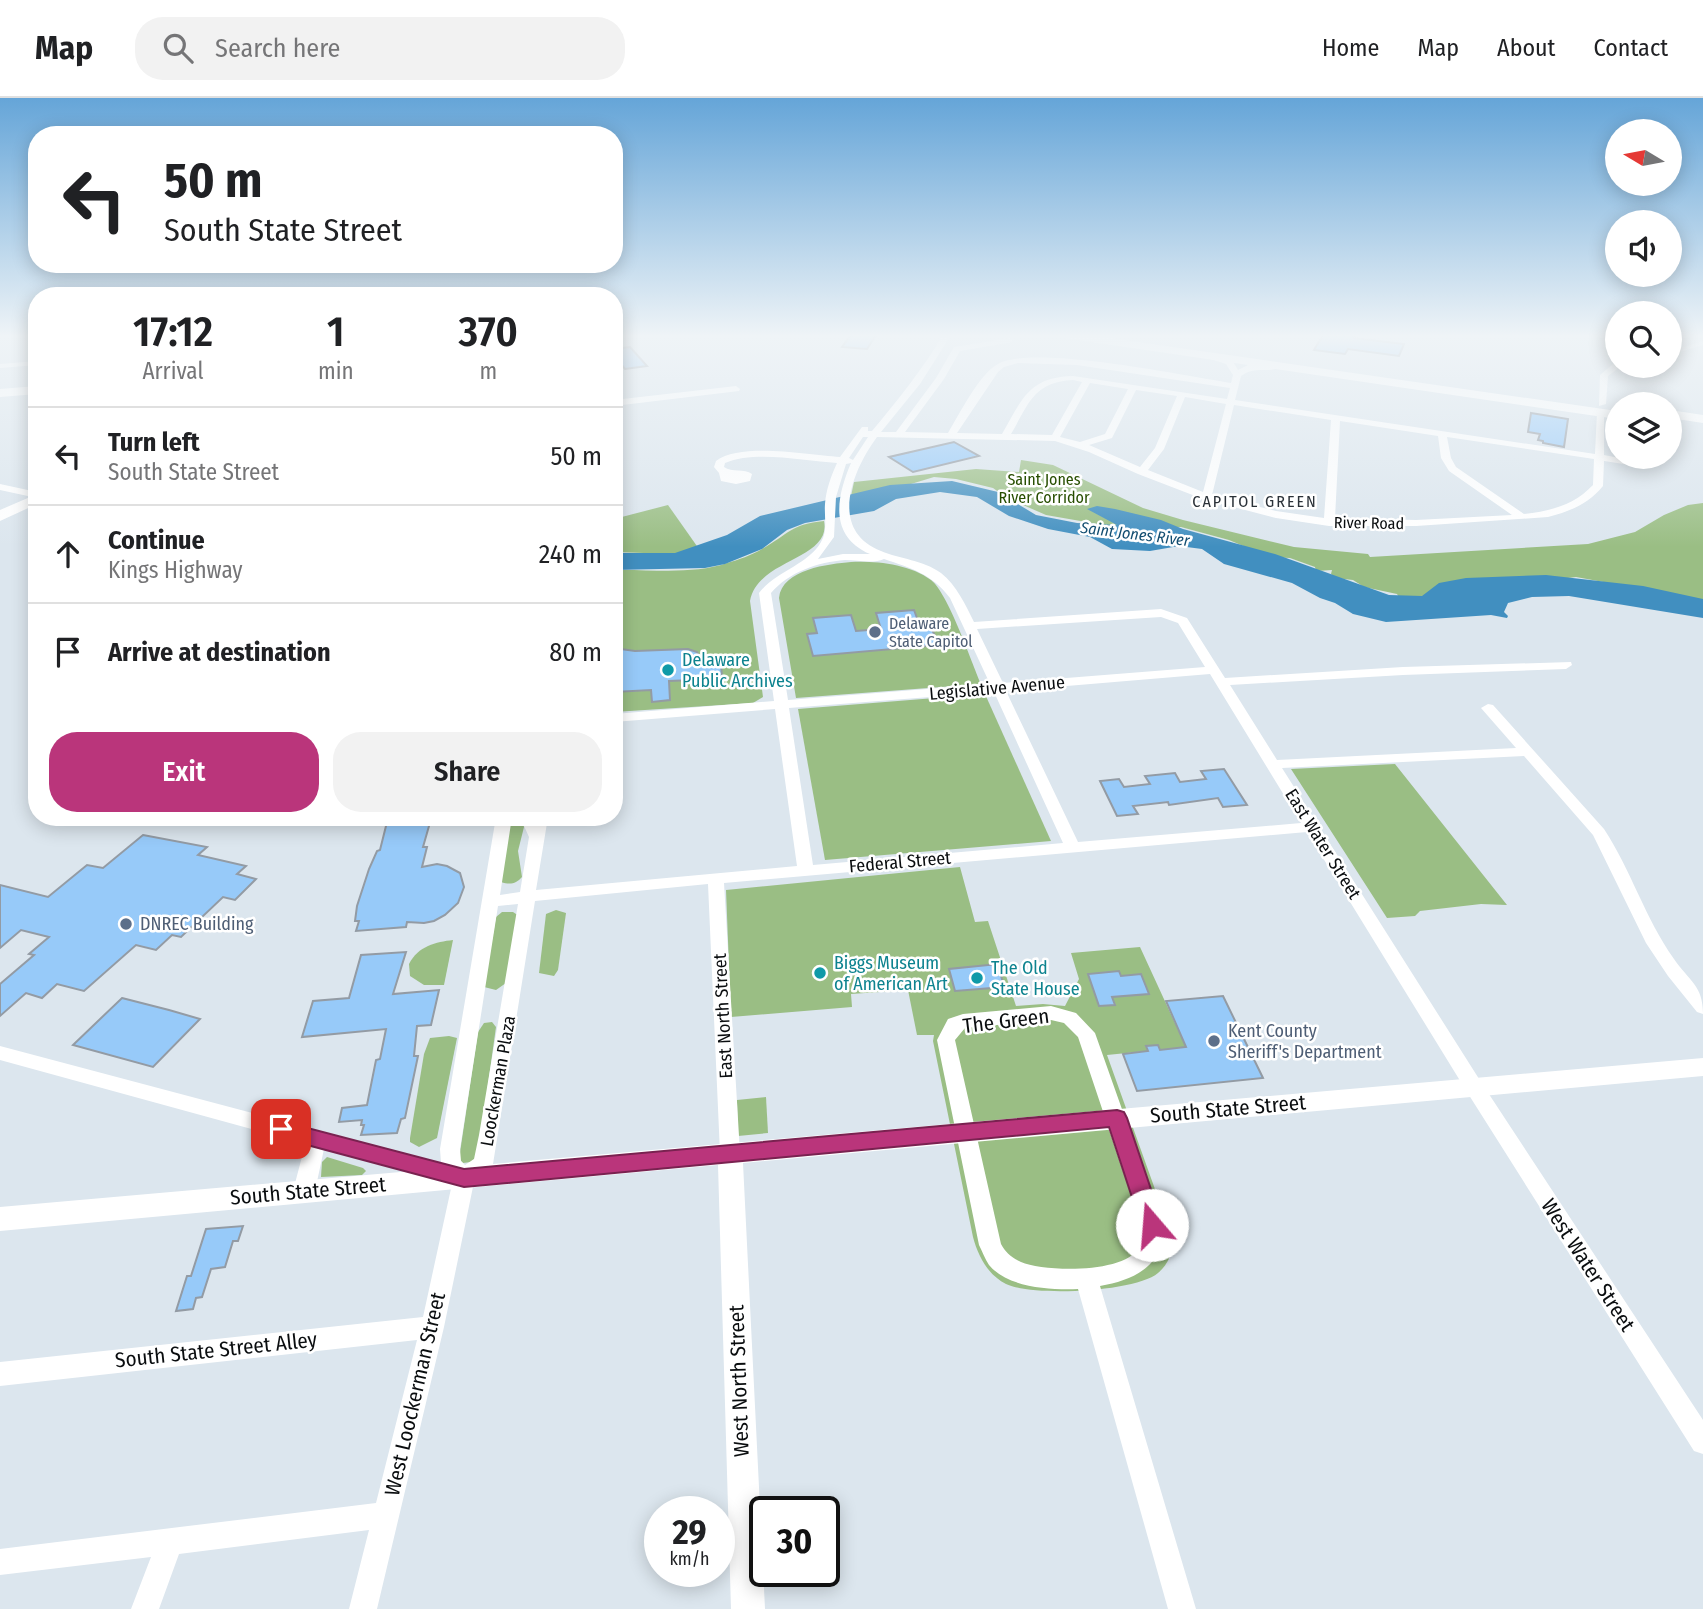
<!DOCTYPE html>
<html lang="en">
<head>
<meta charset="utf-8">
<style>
	body { margin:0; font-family:"Fira Sans Condensed",sans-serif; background:#f2f2f2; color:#202124; height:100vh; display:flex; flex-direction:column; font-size:26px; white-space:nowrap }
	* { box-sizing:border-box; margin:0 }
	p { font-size:23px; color:#757577 }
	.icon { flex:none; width:38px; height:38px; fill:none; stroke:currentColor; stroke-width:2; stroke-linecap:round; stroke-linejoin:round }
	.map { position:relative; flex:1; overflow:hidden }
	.side { position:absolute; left:28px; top:189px; width:595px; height:539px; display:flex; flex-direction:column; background:#fff; border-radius:28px; box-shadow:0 4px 18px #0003 }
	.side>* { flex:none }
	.top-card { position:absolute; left:28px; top:28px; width:595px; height:147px; border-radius:28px; box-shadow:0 4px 18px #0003; background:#fff; color:#202124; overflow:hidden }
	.needle { width:46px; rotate:280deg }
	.tools { position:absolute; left:1605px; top:21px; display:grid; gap:14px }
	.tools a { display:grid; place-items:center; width:77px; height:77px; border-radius:50%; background:#fff; box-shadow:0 4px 18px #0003; font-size:35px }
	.speed { position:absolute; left:644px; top:1398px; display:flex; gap:14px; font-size:35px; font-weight:700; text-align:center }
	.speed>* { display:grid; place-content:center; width:91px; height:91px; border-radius:50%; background:#fff; box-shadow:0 4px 18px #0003; line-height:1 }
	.speed small { font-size:18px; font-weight:400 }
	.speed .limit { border:4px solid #111; border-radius:10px; background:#fff; color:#111 }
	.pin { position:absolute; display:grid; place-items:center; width:60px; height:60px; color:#fff; margin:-30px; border-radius:14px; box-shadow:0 4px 10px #0006 }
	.me { position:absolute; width:77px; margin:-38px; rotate:342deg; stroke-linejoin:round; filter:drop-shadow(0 0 5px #0008) }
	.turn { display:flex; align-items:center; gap:24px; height:147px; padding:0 21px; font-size:32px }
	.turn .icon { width:91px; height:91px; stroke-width:2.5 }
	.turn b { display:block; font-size:49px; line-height:60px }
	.eta { display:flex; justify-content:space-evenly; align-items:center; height:119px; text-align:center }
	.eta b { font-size:42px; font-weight:600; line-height:49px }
	.button { display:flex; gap:14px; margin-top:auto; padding:14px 21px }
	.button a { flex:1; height:80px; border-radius:28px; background:#ba357b; color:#fff; font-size:28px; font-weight:600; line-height:80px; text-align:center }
	.button a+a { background:#f2f2f2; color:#202124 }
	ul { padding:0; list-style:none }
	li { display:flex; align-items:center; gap:21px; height:98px; padding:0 21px; border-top:2px solid #e0e0e0 }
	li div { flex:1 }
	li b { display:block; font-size:26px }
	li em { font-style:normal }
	header { display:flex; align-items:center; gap:42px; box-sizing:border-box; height:98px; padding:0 35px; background:#fff; border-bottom:2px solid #e0e0e0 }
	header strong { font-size:33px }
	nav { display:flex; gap:38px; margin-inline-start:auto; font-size:24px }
	.search { width:490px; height:63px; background:#f2f2f2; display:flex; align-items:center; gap:18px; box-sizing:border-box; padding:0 24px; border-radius:28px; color:#757577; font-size:26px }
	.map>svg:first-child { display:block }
	.green { fill:#9abe84 }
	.water { fill:#418fc0 }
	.building { fill:#97caf9; stroke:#939ba4; stroke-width:2 }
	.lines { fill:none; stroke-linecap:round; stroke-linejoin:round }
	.minor { fill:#fff; fill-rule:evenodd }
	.major { fill:#fff; fill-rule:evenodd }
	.highway { fill:#fff; fill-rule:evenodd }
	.route { fill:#ba357b; stroke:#792250; stroke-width:2 }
	.service-dot { fill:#5c6f8a; stroke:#fff; stroke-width:2.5 }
	.culture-dot { fill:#0f9aa8; stroke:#fff; stroke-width:2.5 }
	.labels { text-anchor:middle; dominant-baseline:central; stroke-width:5; stroke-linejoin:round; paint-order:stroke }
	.far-park-label { font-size:16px; fill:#274e00; stroke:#fff }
	.far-neighbourhood-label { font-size:16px; letter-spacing:2px; fill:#2a3138; stroke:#fff }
	.far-street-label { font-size:16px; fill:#0a0d0f; stroke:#fff }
	.far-water-label { font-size:16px; font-style:italic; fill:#134e71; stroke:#fff }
	.far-service-label { font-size:16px; fill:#4e5e75; stroke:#fff; text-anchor:start }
	.culture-label { font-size:18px; fill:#0d838f; stroke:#fff; text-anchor:start }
	.street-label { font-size:18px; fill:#0a0d0f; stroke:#fff }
	.service-label { font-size:18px; fill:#4e5e75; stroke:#fff; text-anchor:start }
	.near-street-label { font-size:21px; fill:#0a0d0f; stroke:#fff }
</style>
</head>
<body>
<header>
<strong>Map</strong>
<div class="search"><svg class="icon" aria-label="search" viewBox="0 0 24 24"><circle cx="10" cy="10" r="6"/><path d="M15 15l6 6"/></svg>Search here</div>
<nav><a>Home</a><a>Map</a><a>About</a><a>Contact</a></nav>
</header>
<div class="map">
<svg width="1703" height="1511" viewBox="0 0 1703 1511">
	<rect width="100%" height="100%" fill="#dce6ee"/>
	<g class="green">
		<path d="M1021,362L1053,367L1143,410L1183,422L1294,449L1368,456L1370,459L1588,446L1635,434L1664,417L1688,407L1703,405V502L1576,479L1400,501L1397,496L1364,489L1353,482L1335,480L1331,476L1332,472L1316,473L1315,469L1290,460L1270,459L1229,442L1181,429H1115L1046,417L1007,400L993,390L956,381L934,379L878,396L851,398L854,384L976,371L1019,374Z"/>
		<path d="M668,407L699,451L673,456L614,454V421Z"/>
		<path d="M824,423C832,462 757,461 750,503L763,599L753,605L614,614V472C650,471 693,477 727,465C738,462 752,457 762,451C789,436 791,426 824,423Z"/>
		<path d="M851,464C877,463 909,466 931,482C948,495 971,563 981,586L796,600L779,500C782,471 829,466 851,464Z"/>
		<path d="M985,596L1051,743L825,762L798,611Z"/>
		<path d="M1395,666L1507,807L1481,806L1420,813L1415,818L1387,820L1291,671Z"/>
		<path d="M509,719H521L524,729L518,753L522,779C516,786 510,787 501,784Z"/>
		<path d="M960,769L975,824L988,823L1016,908L1043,906L1065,908L1079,881L1071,855L1140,849L1186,949L1107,957L1171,1136C1173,1152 1171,1164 1158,1175C1136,1194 1033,1199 1006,1186C988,1177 978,1158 973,1139L933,943L934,937H917L908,892L851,896L852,909L731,919L726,792Z"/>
		<path d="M556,812L566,815L558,872L554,878L539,875L546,816Z"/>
		<path d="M502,814H513L519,818L506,885L496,892L484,889L496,819Z"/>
		<path d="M453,842L444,887H424L410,878L409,866C418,848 436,844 453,842Z"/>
		<path d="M492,924L496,929L478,1058L471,1064L463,1065L459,1061L478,934L484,925Z"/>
		<path d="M449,938L457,940L437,1040L419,1049L410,1044V1040L424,956L430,940Z"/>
		<path d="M766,999L768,1035L738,1038L737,1002Z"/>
		<path d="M327,1059L363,1070L366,1073L362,1077L321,1079L322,1064Z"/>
	</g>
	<path class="water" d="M952,383L998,394L1036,417L1077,425L1117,427L1087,411L1097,408L1115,411L1161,422L1183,431L1275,456L1389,497L1422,498L1439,485L1466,480L1546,477L1643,488L1703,501V520L1569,498L1532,499L1508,505L1504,514L1508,518L1507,520L1491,517L1386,524L1353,516L1335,505L1320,500L1292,485L1224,466L1202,451L1179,448L1150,453L1112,451L1090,439L1048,431L1009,418L977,399L940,394L896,401L874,413L805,425L787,432L762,451L725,466L705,470L614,472V455H675L727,437L760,418L890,387Z"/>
	<g class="building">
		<path d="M851,237H876L867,251L842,249Z"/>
		<path d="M1323,237H1356L1354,240L1404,246L1399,258L1348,251L1345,256L1314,252Z"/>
		<path d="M630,249L647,268L625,271L614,258V251Z"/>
		<path d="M1531,315L1568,321L1564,349L1543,345V343L1538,342L1540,336L1528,334Z"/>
		<path d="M954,344L979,358L913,374L889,359Z"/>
		<path d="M914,512L920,528L930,527L939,547L813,558L807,536L817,535L813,520L851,517L856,533L881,531L876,515Z"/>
		<path d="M614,550L635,553L688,551L697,554L701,562L720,560L723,585L693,587V582L669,583L670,602L652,604L651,592L614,594Z"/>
		<path d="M1224,671L1247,707L1223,709L1218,700L1169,707L1168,704L1133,708L1138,716L1117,718L1100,683L1119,681L1124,689L1150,686L1145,678L1175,675L1180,684L1206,681L1201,673Z"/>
		<path d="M431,721L423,749H427L422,769L437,766L447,768L460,775L464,789L458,805L445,817L434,823L424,825L407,824L406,829L356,833L359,823H355L357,808L369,771L377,753L380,752L387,724Z"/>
		<path d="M143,737L207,749L198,757L246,768L237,776L256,781L235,802L223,799L181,839L172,837L156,852L136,847L84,893L57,886L42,900L26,895L0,918V886L34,857L29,856L49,839L21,832L0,850V787L48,799L87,767L103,770Z"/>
		<path d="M406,854L393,896L439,892L431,927L417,928L414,958H418L405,1020L401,1021L397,1035L361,1037L364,1027H361L362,1022L339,1024L342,1010L367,1007L376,962L380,961L386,931L302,939L313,903L349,900L361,857Z"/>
		<path d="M998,866L1004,889L955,893L949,871Z"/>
		<path d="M1119,873L1121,878L1141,876L1149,896L1112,899L1115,907L1099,908L1088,876Z"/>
		<path d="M1223,898L1263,980L1137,993L1123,956L1148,953L1146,948L1158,947L1160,952L1186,949L1166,903Z"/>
		<path d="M122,900L169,912L200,921L153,969L73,947Z"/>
		<path d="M243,1128L238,1143H233L225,1169L211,1171L202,1199L196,1200L193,1211L176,1213L187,1178H191L206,1131Z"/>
	</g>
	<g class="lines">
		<g class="minor">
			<path d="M943,237H951L920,286L881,334H896L936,280L954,249L1010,240L1013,244L960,253L944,281L905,334L948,335C959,317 979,276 998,266C1033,246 1186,278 1231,285L1233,277L1226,266L1207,260L1210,256L1232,262L1238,272L1248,267H1277L1281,269C1267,276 1256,267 1241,278L1235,302L1595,356L1597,314L1604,312V357L1655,367L1650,370L1604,363L1603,388C1588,406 1571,413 1548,419L1416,428H1329L1276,420L1203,401L1138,376L1089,354L1055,343L877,339C852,373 828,432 881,453C900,461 923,462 941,475C957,488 965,506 974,524L1161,511L1187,520L1225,580L1403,569L1571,564L1572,567L1566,571L1403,577L1230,587L1277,662L1516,650L1481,610L1488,606L1493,607L1604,731C1631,772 1645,820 1674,861C1689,883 1703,887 1703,916L1697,914L1668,878L1646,845L1593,737L1524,658L1282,670L1481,984L1703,1322V1356L1694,1353L1467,994L1307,734L724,785L740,1055L737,1061L730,1064L723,1061L720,1055L708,786L535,803L493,1066L490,1072L474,1084L444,1229L377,1511H349L369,1432L179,1456L159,1511H131L151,1459L0,1477V1451L376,1405L417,1242L0,1288V1264L423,1219L452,1086L324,1051L315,1093L311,1099L304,1102L297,1099L293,1093L304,1051L295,1043L0,962V948L441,1065L440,1051L496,719H512L500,797L520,794L529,739L520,719H548L536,792L797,768L775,611L614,624V616L774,603L759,495C776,473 808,467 821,444C828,432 824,419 825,406C826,392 831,378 837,365C805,363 755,352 725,365L724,369C732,375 744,370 752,376L750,383L736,386L721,383L719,375L714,369L716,363C741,344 808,357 840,359L862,329H868V333H872C898,302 922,272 943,237ZM1018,265L1077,267L1230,290L1227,301L1073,278C1028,279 1022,302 1002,336L957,335L998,274L1004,269ZM1073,282L1082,284L1052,337L1011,336C1029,306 1033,284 1073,282ZM1090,285L1128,291L1105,336L1080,344L1060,339ZM1136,292L1177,298L1155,350L1140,369L1089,347L1112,340ZM1185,299L1226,306L1203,394L1148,372L1164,351ZM1234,307L1331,322L1324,420L1276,413L1212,397ZM1340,323L1438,338L1441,360L1449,373L1512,417L1416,422L1335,420ZM863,339H868L853,362L849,360ZM1447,339L1594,361L1593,387C1574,407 1551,413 1524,416L1456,369L1451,360ZM851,365C836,400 829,438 870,456H843L818,461L834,439L836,399L846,366ZM884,461C911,470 932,476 950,500L990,586L788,602L771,495C789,474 818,464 845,462C858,462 873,466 884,461ZM1161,519L1178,525L1205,569L1003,585L977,531ZM1210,576L1301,725L1078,744L1006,593ZM994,594L1063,745L813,767L789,610ZM518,806L479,1037L474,1061L465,1067L461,1063L460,1051L498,808Z"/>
			<path d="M1703,243V247L1670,257V253Z"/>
			<path d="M37,263V267L0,270V266Z"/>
			<path d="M1614,265L1621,268L1608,278L1606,306L1599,308L1600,277Z"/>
			<path d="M736,288L740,291L739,293L614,308V302Z"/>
			<path d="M0,386L37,394V400L0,392Z"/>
			<path d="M1051,908L1076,915L1095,935L1163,1127C1165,1167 1135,1182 1100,1188L1196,1511H1168L1078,1191C1051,1192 1008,1190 989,1167C985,1161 982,1153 979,1147L937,942L948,921L963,916ZM1051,922L1064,925L1078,939L1141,1127C1141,1134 1142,1142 1139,1149C1126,1176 1044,1174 1021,1164C1012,1160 1005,1154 1001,1146L955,942L965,930Z"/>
		</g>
		<path class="major" d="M1703,960V978L743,1065L765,1511H731L718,1067L0,1133V1109Z"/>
		<g class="highway">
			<path d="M942,237H956L945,243L939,240Z"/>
			<path d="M1059,237H1089L1617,313V321L1064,240Z"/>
			<path d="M37,288V296L0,299V291Z"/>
			<path d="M1670,312L1703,317V325L1670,320Z"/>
			<path d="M37,396V406L0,423V412Z"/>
		</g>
	</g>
	<linearGradient id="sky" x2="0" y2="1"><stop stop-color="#65a5d8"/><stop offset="0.53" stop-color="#eff4f7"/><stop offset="1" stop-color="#eff4f7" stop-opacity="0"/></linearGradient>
	<rect width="1703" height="449" fill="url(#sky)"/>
	<path class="route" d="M1117,1012L1124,1014L1127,1020L1163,1127L1160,1134L1152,1137L1144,1134L1141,1127L1109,1029L464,1089L281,1040L274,1037L271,1031L274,1026L281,1023L464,1071Z"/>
	<g class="service-dot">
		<circle cx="875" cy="534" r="7"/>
		<circle cx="126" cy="826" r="7"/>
		<circle cx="1214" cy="943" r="7"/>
	</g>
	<g class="culture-dot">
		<circle cx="668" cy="572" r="7"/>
		<circle cx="820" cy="875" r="7"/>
		<circle cx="977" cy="880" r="7"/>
	</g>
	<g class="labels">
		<g class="far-park-label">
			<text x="1044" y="381">Saint Jones<tspan x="1044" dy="18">River Corridor</tspan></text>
		</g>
		<g class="far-neighbourhood-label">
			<text x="1255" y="403">CAPITOL GREEN</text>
		</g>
		<g class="far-street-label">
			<text transform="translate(1369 425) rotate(1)">River Road</text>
		</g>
		<g class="far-water-label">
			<text transform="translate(1135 436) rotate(7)">Saint Jones River</text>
		</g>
		<g class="far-service-label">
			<text x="889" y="525">Delaware<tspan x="889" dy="18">State Capitol</tspan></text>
		</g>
		<g class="culture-label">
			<text x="682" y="562">Delaware<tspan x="682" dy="21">Public Archives</tspan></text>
			<text x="834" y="865">Biggs Museum<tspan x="834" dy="21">of American Art</tspan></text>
			<text x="991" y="870">The Old<tspan x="991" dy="21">State House</tspan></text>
		</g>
		<g class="street-label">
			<text transform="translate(997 590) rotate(-5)">Legislative Avenue</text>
			<text transform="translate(1323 746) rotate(58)">East Water Street</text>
			<text transform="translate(900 764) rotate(-5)">Federal Street</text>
			<text transform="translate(723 918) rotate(-93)">East North Street</text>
			<text transform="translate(498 983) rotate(-80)">Loockerman Plaza</text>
		</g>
		<g class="service-label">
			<text x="140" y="826">DNREC Building</text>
			<text x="1228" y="933">Kent County<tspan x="1228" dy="21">Sheriff's Department</tspan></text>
		</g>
		<g class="near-street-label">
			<text transform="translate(1006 923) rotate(-7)">The Green</text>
			<text transform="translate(1228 1011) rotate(-5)">South State Street</text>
			<text transform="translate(308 1093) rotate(-5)">South State Street</text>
			<text transform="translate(1588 1167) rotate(57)">West Water Street</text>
			<text transform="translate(216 1252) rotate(-6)">South State Street Alley</text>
			<text transform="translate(739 1283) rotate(-92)">West North Street</text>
			<text transform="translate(415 1296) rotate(-77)">West Loockerman Street</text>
		</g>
	</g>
</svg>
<div class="tools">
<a><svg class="needle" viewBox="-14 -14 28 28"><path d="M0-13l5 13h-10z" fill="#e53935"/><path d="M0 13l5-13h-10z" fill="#757577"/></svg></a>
<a><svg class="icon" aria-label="sound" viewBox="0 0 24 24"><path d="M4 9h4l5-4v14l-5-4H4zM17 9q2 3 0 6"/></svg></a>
<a><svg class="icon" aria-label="search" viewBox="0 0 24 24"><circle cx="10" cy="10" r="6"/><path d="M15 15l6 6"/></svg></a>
<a><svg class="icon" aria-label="layers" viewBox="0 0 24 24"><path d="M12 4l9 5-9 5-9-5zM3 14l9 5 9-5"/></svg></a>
</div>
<div class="speed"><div>29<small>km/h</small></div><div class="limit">30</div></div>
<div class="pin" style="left:281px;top:1031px;background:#d93025"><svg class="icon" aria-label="arrive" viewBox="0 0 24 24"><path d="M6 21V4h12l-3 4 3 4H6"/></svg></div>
<svg class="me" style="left:1152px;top:1127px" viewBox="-20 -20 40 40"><circle r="19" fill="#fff"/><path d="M0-13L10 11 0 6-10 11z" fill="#ba357b"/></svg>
<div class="top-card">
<div class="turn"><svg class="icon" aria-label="left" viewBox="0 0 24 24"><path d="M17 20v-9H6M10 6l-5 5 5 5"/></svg><div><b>50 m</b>South State Street</div></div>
</div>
<section class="side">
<div class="eta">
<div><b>17:12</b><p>Arrival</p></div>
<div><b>1</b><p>min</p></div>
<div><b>370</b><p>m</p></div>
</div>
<ul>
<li><svg class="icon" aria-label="left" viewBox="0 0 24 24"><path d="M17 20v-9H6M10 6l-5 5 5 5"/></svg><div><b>Turn left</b><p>South State Street</p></div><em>50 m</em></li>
<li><svg class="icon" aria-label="ahead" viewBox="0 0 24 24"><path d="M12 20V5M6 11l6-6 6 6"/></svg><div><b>Continue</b><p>Kings Highway</p></div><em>240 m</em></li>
<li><svg class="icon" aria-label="arrive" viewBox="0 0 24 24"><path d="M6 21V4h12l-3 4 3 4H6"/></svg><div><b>Arrive at destination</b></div><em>80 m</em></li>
</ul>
<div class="button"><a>Exit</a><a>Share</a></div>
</section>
</div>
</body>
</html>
